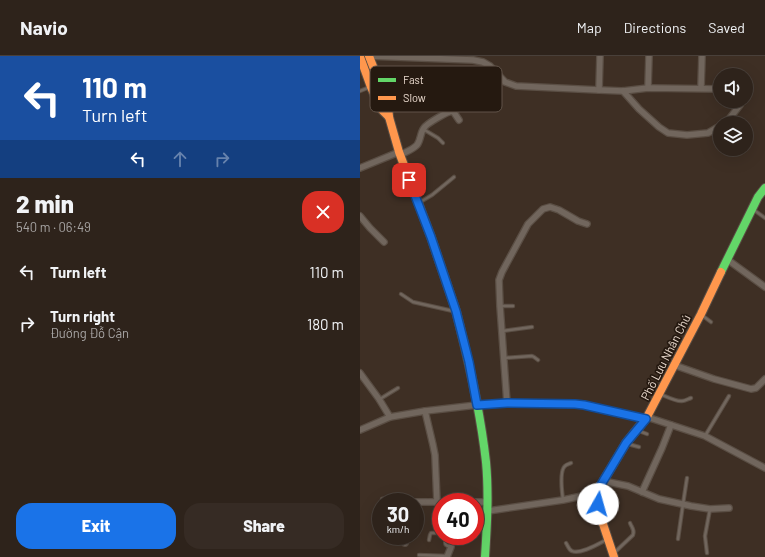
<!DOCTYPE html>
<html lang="en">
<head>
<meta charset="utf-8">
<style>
	body { margin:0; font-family:Barlow,sans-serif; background:#362b24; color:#f1f3f6; height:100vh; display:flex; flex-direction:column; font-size:15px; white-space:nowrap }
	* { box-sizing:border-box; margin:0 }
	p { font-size:13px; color:#a7a4a3 }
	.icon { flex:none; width:22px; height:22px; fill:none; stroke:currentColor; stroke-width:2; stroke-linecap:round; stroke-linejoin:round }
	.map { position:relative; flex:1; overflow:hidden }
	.side { display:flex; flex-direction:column; background:#2e231b; width:360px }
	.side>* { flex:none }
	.guide { background:#1a4fa0; color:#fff; overflow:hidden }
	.fabs { position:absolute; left:353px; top:12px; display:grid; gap:8px }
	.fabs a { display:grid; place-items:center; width:40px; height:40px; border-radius:50%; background:#2e231b; box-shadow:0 4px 16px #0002,0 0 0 1px #49403a; font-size:20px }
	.speed { position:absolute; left:12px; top:437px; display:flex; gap:8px; font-size:20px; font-weight:700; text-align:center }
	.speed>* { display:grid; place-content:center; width:52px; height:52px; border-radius:50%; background:#2e231b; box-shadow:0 4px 16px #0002,0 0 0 1px #49403a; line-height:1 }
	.speed small { font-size:10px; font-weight:400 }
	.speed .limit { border:6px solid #d22; background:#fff; color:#111 }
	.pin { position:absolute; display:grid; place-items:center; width:34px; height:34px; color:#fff; margin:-17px; border-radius:8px; box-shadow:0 2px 6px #0006 }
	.me { position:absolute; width:44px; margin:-22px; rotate:7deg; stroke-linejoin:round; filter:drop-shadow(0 0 3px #0008) }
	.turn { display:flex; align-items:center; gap:14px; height:84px; padding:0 16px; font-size:18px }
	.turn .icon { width:52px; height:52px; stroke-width:2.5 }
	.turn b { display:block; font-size:28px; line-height:34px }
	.lanes { display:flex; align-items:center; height:38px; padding:0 16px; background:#0003; justify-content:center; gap:20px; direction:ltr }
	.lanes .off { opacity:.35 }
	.round { display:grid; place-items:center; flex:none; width:42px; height:42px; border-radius:16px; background:#362b24 }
	.head { display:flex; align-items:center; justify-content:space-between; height:68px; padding:0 16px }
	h1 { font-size:24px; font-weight:800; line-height:30px }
	.cta { display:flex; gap:8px; margin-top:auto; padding:8px 16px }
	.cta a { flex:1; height:46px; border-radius:16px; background:#1a73e8; color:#fff; font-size:16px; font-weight:800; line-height:46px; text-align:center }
	.cta a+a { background:#362b24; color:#f1f3f6 }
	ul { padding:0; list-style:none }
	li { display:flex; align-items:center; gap:12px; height:52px; padding:0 16px }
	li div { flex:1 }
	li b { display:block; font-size:15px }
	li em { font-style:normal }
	header { display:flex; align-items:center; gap:24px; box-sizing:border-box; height:56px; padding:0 20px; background:#2e231b; border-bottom:1px solid #49403a }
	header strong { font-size:19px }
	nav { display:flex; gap:22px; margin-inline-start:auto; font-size:14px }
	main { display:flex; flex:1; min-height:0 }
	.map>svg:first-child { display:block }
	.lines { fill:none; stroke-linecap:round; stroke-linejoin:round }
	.lane-casing { stroke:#5a4e44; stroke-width:4.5 }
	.street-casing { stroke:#5a4e44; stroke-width:8 }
	.fast-casing { stroke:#5a4e44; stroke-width:10 }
	.slow-casing { stroke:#5a4e44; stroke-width:10 }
	.lane { stroke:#71665d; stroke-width:2.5 }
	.street { stroke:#71665d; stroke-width:5.5 }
	.fast { stroke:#63d668; stroke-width:8 }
	.slow { stroke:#ff974d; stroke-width:8 }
	.route-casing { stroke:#114b97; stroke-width:10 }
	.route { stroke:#1a73e8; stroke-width:7 }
	.labels { text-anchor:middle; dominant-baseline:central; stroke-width:3.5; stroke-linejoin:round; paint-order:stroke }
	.street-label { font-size:12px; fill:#eadace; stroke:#251910 }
	.key { fill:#251910; stroke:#605349; stroke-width:1 }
	.key-label { font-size:11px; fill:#eadace }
</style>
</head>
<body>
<header>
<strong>Navio</strong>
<nav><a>Map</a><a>Directions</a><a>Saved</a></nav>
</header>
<main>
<section class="side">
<div class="guide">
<div class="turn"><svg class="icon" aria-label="left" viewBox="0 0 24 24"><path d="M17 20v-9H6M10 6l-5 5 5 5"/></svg><div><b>110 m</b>Turn left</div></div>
<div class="lanes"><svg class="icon" aria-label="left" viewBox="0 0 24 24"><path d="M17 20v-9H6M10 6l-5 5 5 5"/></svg><svg class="icon off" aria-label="ahead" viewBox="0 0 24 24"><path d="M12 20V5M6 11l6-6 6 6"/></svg><svg class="icon off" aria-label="right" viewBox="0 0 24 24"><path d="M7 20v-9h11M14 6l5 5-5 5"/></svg></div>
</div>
<div class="head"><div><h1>2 min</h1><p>540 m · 06:49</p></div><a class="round" style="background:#d93025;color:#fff"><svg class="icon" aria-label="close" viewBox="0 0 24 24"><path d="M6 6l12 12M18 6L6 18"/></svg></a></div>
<ul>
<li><svg class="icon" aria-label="left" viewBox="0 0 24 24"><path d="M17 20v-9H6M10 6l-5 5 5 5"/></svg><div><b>Turn left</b></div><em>110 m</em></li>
<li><svg class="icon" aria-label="right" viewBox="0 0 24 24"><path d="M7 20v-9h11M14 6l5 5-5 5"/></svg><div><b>Turn right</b><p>Đường Đỗ Cận</p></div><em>180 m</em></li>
</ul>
<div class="cta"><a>Exit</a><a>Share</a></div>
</section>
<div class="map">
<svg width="405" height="501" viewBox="0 0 405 501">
	<rect width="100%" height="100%" fill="#3e2f24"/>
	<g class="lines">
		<defs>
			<g id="lane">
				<path d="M0,35L10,31"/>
				<path d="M63,73L78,82L83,87"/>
				<path d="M60,146L72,139L94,121"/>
				<path d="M394,154L405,162"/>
				<path d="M41,238L53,246L93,255"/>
				<path d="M140,250H153"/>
				<path d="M343,260L351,266"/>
				<path d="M142,275L172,271"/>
				<path d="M144,302L172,300L174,301L178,304"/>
				<path d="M300,338C305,340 317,346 322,345C325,345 328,343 331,342"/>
				<path d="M20,343L38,332"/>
				<path d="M279,375L287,378"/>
				<path d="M345,380L369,340"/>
				<path d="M268,388L279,391"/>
				<path d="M22,443C31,441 42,437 49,446"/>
				<path d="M203,444C202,436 199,415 205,410C207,408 209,408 211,407"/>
				<path d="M86,480C85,487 83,489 91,491"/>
				<path d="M318,483L323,448L327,422"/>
				<path d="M69,484L70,479L71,477H81"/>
				<path d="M206,487C208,490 209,494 212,495C220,499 238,488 246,484"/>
				<path d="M255,496L273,479C275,474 272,472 270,467"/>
				<path d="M347,497L345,480L350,453"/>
				<path d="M59,499L87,500"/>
			</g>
			<g id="street">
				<path d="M9,0L113,4L123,6L130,10L145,26L156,30L239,34L263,35L288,32L360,33"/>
				<path d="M288,32L289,0"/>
				<path d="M341,32L342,0"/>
				<path d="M239,34L240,0"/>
				<path d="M263,35L279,53L299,71L308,77L327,79L348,77L360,70"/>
				<path d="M366,67L380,49L381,45"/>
				<path d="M40,99C46,96 52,94 57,89C61,84 60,77 64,72C66,68 88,55 93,55L99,64"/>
				<path d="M0,112L39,96"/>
				<path d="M0,160L10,172L24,186"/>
				<path d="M368,204L405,231"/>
				<path d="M314,309L354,323L391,333L396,332L405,323"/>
				<path d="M0,317L19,343L30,361"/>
				<path d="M147,347L140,250L139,224L142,216L168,168L183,153L190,151L199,154L218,165L227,168"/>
				<path d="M65,355L73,389L75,399L77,446"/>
				<path d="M287,361L345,380L405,412"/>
				<path d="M0,374L30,361L65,355L117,349L147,347L224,349L285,363"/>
				<path d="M243,425L268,430L299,443L331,450L350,453L369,452"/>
				<path d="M282,436L302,392L311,369"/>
				<path d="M51,446H87"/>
				<path d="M106,446H128"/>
				<path d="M128,455L203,444L236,437"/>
				<path d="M45,487L46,480"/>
				<path d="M87,501L91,491L92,480"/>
			</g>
			<g id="fast">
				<path d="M361,216L398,141L405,132"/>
				<path d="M100,271C111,315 121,361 126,406C129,438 127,470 125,501"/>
			</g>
			<g id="slow">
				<path d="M9,0L28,49L29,61L39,96L71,181L96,255L100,271"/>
				<path d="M0,1L11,31L20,52L29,61"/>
				<path d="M254,501L240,459L236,437L266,387L287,361L341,258L361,216"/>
			</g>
		</defs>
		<use href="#lane" class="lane-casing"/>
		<use href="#street" class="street-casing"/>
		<use href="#fast" class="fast-casing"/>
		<use href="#slow" class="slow-casing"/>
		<use href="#lane" class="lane"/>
		<use href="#street" class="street"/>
		<use href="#fast" class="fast"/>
		<use href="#slow" class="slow"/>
	</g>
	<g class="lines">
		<defs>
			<path id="route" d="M49,124L71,181L96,255L109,306L117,349L147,347L215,348L224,349L286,363L266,387L236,437L238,448"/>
		</defs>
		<use href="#route" class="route-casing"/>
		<use href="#route" class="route"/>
	</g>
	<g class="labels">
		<g class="street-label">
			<text transform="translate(305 301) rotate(-63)">Phố Lưu Nhân Chú</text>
		</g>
	</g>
	<rect x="10" y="10" width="132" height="46" rx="6" class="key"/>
	<rect x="18" y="22" width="18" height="4" fill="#63d668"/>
	<rect x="18" y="40" width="18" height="4" fill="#ff974d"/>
	<g class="key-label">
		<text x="43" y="28">Fast</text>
		<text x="43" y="46">Slow</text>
	</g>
</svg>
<div class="fabs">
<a><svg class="icon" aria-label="sound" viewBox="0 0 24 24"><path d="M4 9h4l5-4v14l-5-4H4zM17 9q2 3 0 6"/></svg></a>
<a><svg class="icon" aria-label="layers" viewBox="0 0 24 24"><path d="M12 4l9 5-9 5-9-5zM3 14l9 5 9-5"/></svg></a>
</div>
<div class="speed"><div>30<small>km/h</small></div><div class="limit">40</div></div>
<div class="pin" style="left:49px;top:124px;background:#d93025"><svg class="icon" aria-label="arrive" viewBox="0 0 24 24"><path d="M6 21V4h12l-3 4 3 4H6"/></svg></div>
<svg class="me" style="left:238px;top:448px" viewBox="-20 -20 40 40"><circle r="19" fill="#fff"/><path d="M0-13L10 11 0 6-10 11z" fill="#1a73e8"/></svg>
</div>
</main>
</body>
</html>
